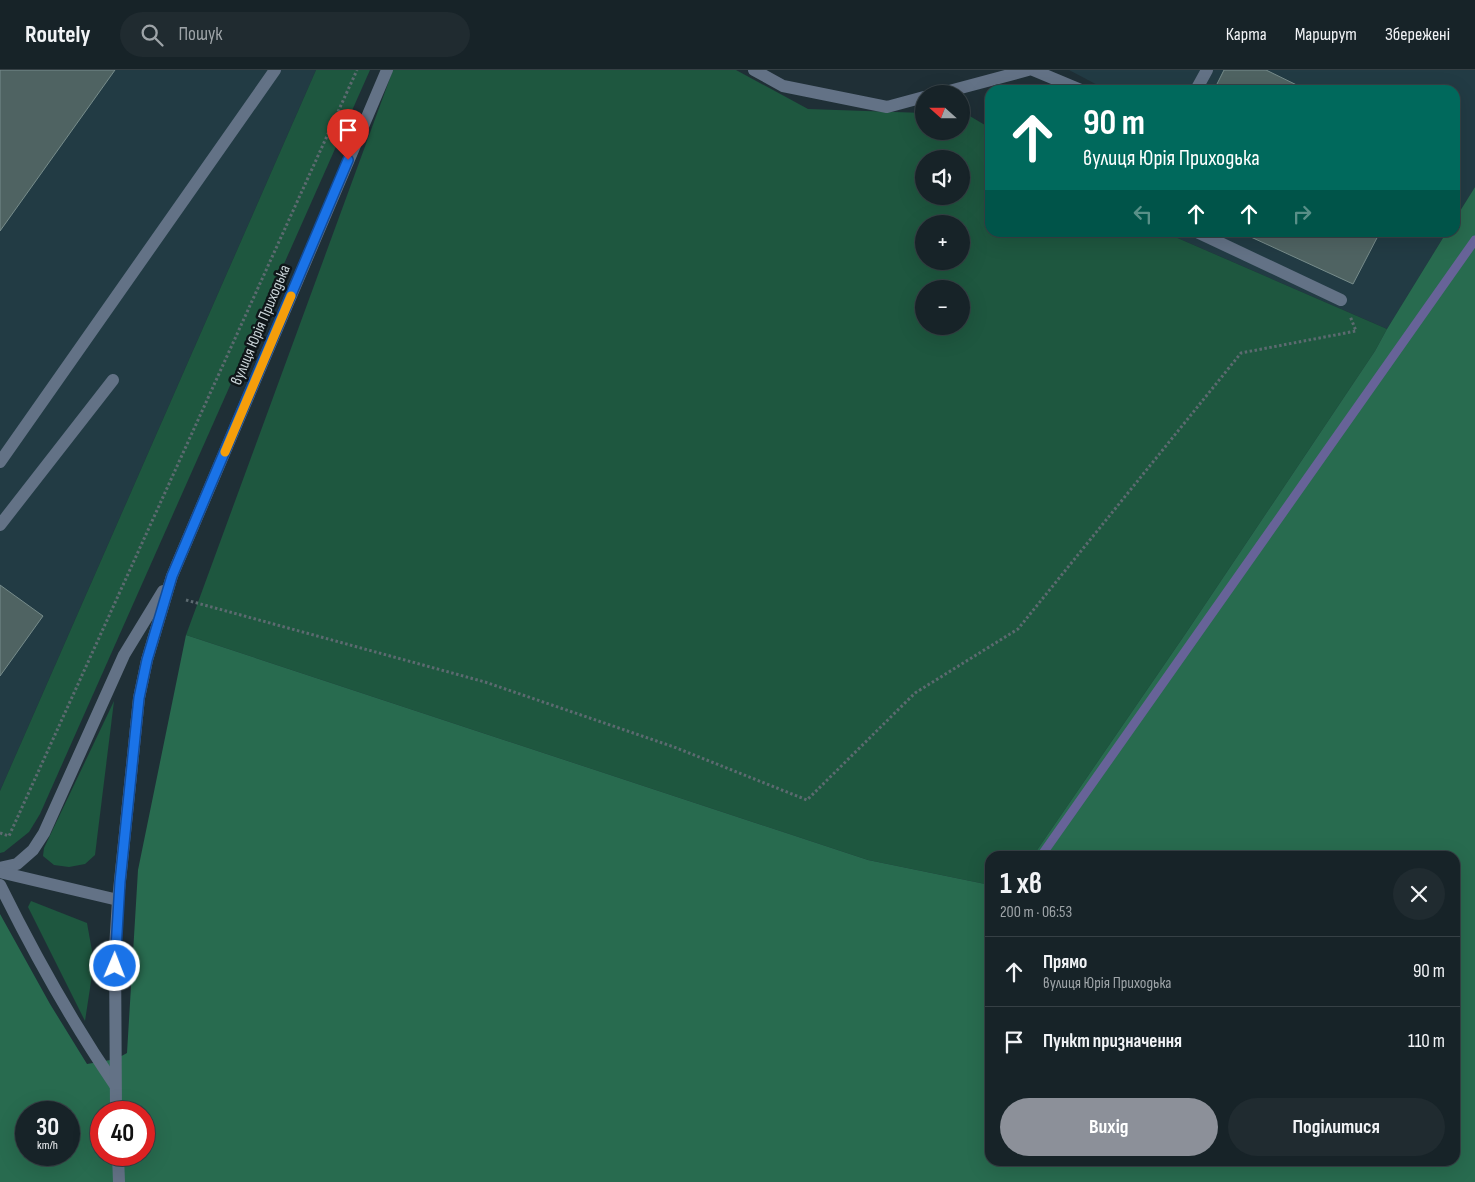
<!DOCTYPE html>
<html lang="uk">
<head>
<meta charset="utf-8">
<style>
	body { margin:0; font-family:"Sofia Sans Condensed",sans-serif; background:#202b30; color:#f1f3f6; height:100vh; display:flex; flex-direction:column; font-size:19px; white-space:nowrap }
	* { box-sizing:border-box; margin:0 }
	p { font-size:16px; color:#9ea4a8 }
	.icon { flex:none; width:28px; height:28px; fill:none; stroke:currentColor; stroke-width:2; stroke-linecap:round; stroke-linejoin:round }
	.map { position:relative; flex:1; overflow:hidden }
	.side { position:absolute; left:985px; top:781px; width:475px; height:315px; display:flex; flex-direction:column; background:#172328; border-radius:15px; box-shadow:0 5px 20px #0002,0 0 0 1px #364045 }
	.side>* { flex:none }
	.banner { position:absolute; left:985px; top:15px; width:475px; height:152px; border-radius:15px; box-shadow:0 5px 20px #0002,0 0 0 1px #364045; background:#00695c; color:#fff; overflow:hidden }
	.needle { width:32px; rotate:291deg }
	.controls { position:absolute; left:915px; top:15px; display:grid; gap:10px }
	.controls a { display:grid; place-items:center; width:55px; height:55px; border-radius:50%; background:#172328; box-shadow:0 5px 20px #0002,0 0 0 1px #364045; font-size:25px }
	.speed { position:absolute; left:15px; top:1031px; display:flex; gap:10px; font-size:25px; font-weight:700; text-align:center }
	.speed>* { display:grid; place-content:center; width:65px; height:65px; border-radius:50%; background:#172328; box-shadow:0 5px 20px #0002,0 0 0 1px #364045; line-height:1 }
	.speed small { font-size:12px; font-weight:400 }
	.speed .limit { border:8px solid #d22; background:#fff; color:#111 }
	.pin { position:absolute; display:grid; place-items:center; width:42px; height:42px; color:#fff; margin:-51px -21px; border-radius:50% 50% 50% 0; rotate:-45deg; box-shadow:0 0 5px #0007 }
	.pin .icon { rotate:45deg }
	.me { position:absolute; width:55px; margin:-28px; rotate:1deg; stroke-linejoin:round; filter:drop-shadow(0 0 4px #0008) }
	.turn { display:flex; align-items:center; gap:18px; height:105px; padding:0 15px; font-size:22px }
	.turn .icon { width:65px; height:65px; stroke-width:2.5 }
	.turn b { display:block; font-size:35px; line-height:42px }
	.lanes { display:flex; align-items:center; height:48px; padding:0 15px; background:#0003; justify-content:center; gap:25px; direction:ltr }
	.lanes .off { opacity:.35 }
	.round { display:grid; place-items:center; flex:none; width:52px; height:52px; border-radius:26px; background:#202b30 }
	.overview { display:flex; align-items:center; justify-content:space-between; height:85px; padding:0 15px }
	h1 { font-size:30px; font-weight:700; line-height:38px }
	.primary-button { display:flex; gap:10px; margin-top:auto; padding:10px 15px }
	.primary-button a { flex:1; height:58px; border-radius:30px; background:#8c9099; color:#fff; font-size:20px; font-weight:700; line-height:58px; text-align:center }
	.primary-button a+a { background:#202b30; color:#f1f3f6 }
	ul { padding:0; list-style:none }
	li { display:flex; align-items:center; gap:15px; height:70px; padding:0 15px; border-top:1px solid #364045 }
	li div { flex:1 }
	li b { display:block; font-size:19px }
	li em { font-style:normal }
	header { display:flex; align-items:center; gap:30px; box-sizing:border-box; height:70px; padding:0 25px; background:#172328; border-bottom:1px solid #364045 }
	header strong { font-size:24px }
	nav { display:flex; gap:28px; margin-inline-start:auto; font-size:18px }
	.search { width:350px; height:45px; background:#202b30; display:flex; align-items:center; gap:12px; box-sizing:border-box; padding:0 18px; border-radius:28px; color:#9ea4a8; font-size:19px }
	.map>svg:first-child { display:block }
	.built { fill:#223b44 }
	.green { fill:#1e573f; fill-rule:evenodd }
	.forest { fill:#286b4f; fill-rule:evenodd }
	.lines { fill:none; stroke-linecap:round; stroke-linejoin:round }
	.stream { stroke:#676398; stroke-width:9 }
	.building { fill:#4f6362; stroke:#778c8b }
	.path { stroke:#5c6a70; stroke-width:3; stroke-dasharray:2.5 2.5; stroke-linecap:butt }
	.minor { stroke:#637286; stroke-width:12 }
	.route-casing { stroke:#114b97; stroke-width:12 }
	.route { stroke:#1a73e8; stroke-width:9 }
	.slow { stroke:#f59e0b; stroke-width:9 }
	.labels { text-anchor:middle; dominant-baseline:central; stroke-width:5; stroke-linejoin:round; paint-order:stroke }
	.street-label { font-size:16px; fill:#cad4d8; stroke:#0f1619 }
</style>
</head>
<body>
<header>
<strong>Routely</strong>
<div class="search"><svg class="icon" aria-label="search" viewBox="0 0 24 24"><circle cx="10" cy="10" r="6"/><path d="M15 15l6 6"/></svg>Пошук</div>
<nav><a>Карта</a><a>Маршрут</a><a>Збережені</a></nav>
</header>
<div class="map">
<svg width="1475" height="1112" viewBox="0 0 1475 1112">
	<rect width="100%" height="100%" fill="#1f2f36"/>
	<g class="built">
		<path d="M0,0H316L0,721Z"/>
		<path d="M1069,0H1475V117L1455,149V20H1107Z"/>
		<path d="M1166,163H1446L1387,259Z"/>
	</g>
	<g class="green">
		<path d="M316,0H370L40,744L29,762L4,782L0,783V721Z"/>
		<path d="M393,0H736L808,39L924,43V61H961V45H968L990,58V162L1166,163L1387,259L1375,281L1186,563L1033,786H990V815L868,790L186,565ZM924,89H961V126H924ZM924,154H961V191H924ZM924,219H961V256H924Z"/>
		<path d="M114,631L95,785L85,794L69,797L54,795L43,786L44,778Z"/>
		<path d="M31,831L87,853L94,892L85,951L28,837Z"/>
	</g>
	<path class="forest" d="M1475,117V1112H0V844L50,934L87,994L116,989L127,983L138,800L186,565L868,790L990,815V1091H1455V786H1033L1186,563L1375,281L1387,259L1446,163L1455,162V149ZM26,1042H69V1085H26ZM101,1042H144V1085H101Z"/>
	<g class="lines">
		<path class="stream" d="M1041,786L1475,170"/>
	</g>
	<g class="building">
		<path d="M0,0H115L0,161Z"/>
		<path d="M1224,0H1266L1307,20H1214Z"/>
		<path d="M1240,162H1377L1379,164L1353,214Z"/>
		<path d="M0,515L43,546L0,606Z"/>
	</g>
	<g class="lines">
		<g class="path">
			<path d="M186,530L485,612L674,677L807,730L915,623L1018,559L1241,283L1356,261L1350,246"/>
			<path d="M0,763L9,766L357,0"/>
		</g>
		<g class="minor">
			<path d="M754,0L783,16L887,37L924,27"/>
			<path d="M1033,0L1081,20"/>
			<path d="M1196,20L1207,0"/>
			<path d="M938,24L1028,0"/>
			<path d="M1197,162L1341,230"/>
			<path d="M0,392L275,0"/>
			<path d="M0,455L113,310"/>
			<path d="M0,798L17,794L33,780L44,763L124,585L163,521"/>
			<path d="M0,802L118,830"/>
			<path d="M0,815C34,884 72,952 115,1015"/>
			<path d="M116,1042L115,878L118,830L139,628L147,590L172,506L387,0"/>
			<path d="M118,1085L119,1112"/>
		</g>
	</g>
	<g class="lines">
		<defs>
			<path id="route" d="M115,896L120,812L139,628L147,590L172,506L348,90"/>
		</defs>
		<use href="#route" class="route-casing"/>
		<use href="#route" class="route"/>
		<path class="slow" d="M225,382L291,226"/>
	</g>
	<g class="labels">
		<g class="street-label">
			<text transform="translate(261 255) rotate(-67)">вулиця Юрія Приходька</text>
		</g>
	</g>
</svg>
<div class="controls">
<a><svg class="needle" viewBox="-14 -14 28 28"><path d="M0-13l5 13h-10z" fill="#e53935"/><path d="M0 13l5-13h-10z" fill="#9ea4a8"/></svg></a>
<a><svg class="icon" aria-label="sound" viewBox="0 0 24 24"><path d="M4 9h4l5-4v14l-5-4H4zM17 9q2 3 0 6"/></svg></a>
<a>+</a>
<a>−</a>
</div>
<div class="speed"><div>30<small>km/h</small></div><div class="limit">40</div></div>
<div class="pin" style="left:348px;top:90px;background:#d93025"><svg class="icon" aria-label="arrive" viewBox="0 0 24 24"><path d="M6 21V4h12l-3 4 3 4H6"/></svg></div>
<svg class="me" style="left:115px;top:896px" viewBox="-20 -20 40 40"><circle r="17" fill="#1a73e8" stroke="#fff" stroke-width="3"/><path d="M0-11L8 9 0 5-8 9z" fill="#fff"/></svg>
<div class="banner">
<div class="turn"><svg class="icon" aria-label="ahead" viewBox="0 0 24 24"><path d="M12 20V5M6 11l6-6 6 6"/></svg><div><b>90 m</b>вулиця Юрія Приходька</div></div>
<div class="lanes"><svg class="icon off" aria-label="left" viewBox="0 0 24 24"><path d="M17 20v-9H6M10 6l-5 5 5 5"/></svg><svg class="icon" aria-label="ahead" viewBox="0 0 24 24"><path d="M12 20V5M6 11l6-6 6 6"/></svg><svg class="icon" aria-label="ahead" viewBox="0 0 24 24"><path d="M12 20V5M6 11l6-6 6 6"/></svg><svg class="icon off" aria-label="right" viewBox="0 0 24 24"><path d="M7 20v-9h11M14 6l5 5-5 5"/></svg></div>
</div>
<section class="side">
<div class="overview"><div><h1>1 хв</h1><p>200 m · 06:53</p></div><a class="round"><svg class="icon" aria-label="close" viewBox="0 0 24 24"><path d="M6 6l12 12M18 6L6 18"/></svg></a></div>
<ul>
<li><svg class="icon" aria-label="ahead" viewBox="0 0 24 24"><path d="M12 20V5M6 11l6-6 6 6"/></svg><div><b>Прямо</b><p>вулиця Юрія Приходька</p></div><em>90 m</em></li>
<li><svg class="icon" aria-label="arrive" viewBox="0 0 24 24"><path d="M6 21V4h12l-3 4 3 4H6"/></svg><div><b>Пункт призначення</b></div><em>110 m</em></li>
</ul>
<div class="primary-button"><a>Вихід</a><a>Поділитися</a></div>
</section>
</div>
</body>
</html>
